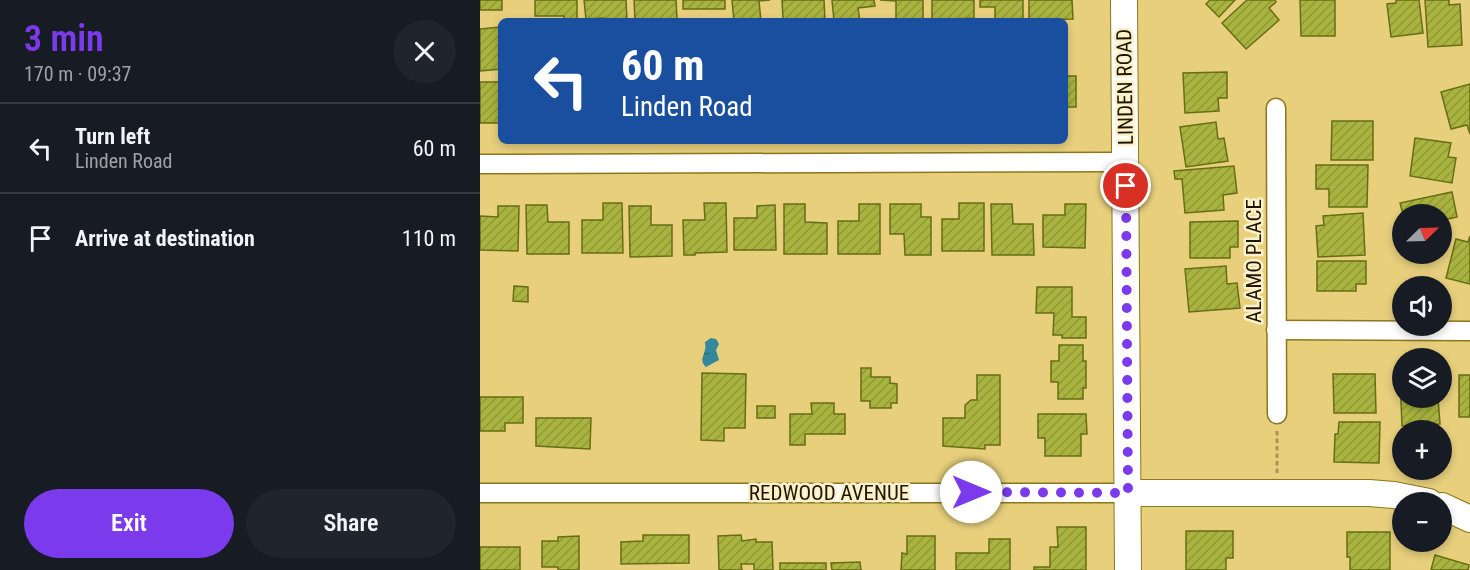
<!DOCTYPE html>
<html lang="en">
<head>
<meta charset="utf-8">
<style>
	body { margin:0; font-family:"Roboto Condensed",sans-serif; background:#20242c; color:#f1f3f6; height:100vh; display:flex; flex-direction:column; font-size:22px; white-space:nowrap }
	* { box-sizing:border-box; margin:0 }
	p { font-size:20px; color:#9ea1a6 }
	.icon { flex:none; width:33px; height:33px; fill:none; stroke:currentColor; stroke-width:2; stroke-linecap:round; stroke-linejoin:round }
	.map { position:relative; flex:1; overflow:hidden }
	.side { display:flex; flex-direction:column; background:#171b24; width:480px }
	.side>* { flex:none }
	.hud { position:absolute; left:18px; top:18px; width:570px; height:126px; border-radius:9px; box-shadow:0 3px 9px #0003; background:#1a4fa0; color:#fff; overflow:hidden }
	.needle { width:39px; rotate:67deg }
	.fabs { position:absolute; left:912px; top:204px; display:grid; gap:12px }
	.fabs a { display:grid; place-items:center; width:60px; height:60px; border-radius:50%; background:#171b24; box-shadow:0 3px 9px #0003; font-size:30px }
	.pin { position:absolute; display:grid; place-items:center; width:51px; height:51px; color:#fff; margin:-26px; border:3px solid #fff; border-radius:50%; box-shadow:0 2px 6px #0007 }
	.me { position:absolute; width:66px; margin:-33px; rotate:90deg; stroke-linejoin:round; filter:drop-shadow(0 0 4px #0008) }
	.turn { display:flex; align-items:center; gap:21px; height:126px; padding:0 24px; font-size:27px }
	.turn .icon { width:78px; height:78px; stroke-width:2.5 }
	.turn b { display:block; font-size:42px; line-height:51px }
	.round { display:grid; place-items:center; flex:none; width:63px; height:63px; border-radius:32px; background:#20242c }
	.summary { display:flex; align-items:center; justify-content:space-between; height:102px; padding:0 24px }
	h1 { font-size:36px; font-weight:600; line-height:45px; color:#7c3aed }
	.button { display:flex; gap:12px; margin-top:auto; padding:12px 24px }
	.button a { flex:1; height:69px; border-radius:36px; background:#7c3aed; color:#fff; font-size:24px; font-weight:600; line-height:69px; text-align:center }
	.button a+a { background:#20242c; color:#f1f3f6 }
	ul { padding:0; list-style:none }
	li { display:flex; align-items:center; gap:18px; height:90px; padding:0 24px; border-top:2px solid #363941 }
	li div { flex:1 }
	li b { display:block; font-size:22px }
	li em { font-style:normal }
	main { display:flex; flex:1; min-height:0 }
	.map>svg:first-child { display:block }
	.water { fill:url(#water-ripples) }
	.building { fill:url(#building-hatch); stroke:#676e15; stroke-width:1.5 }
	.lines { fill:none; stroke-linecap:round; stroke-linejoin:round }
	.street-casing { stroke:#8d761c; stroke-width:21 }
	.secondary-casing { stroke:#8d761c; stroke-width:28 }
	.path { stroke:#a89555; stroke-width:3; stroke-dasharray:4.5 3; stroke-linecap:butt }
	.street { stroke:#fff; stroke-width:18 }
	.secondary { stroke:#fff; stroke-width:26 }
	.route { stroke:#7c3aed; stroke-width:10; stroke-dasharray:0 18 }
	.labels { text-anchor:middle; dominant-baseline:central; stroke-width:5; stroke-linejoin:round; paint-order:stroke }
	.street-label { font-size:21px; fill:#1e1600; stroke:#fdf1c9 }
</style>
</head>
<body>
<main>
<section class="side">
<div class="summary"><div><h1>3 min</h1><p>170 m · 09:37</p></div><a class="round"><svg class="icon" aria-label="close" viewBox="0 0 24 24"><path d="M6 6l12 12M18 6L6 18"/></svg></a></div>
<ul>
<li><svg class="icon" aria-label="left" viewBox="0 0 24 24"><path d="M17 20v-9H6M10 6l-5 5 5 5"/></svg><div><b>Turn left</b><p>Linden Road</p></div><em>60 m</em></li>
<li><svg class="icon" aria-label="arrive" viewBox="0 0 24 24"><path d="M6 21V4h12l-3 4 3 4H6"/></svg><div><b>Arrive at destination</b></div><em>110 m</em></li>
</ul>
<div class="button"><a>Exit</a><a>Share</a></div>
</section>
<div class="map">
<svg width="990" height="570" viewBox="0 0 990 570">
	<defs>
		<pattern id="water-ripples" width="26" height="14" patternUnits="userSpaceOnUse" patternTransform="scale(1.5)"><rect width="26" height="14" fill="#348899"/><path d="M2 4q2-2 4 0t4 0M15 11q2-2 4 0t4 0" fill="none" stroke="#2b6e7a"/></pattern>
		<pattern id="building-hatch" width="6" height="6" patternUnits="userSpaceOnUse" patternTransform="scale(1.5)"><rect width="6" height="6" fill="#a9b33f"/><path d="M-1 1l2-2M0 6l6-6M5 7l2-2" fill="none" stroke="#919936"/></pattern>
	</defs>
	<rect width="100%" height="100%" fill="#e7cf7c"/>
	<path class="water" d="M231,338L236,339L239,344L236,350L239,360L226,367C219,360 224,357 225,349C226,347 225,345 225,342Z"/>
	<g class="building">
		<rect x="0" y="0" width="22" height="10"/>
		<path d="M55,0H97V21H84V16H55Z"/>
		<path d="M104,0H146L147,21H124V18L106,19Z"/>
		<path d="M154,0H196L197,19H155Z"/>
		<rect x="203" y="0" width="42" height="9"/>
		<path d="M252,0H290L279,1L281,21H254Z"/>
		<path d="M302,0H344L345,21L303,19Z"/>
		<path d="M352,0H394L395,6L378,8L380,21H354Z"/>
		<path d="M400,0H443V21H416V1Z"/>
		<path d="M452,0H494V18L475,19V21L452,20Z"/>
		<path d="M500,0H543V21H515V7H500Z"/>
		<path d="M549,0H592L593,19L549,20Z"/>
		<path d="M730,0H755L739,17L726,4Z"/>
		<path d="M767,0H795L796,2L789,8L799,20L766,49L742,23Z"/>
		<path d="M820,0H855V36H821Z"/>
		<path d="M916,0H939L943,33L911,37L907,4L916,3Z"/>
		<path d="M945,0H969V5L980,4L982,45L948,47Z"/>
		<path d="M20,27L21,69L0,71V29Z"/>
		<path d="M747,72V98H738L739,111L705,113L703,73Z"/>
		<rect x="585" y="76" width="11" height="31"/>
		<rect x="0" y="82" width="21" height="41"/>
		<path d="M990,84V134L987,125L971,129L961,92Z"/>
		<path d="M852,121H893V160H851Z"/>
		<path d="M736,122L738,139L744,138L748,161L706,167L700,127Z"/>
		<path d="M935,138L971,143L968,157L976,158L972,183L930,176Z"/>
		<path d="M836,165H888L887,207H849V189H836Z"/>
		<path d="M754,166L757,193L743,195L744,210L705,213L702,179H695L694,171Z"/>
		<path d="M972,192L977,217L964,220L968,237L962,238V214H923L920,203Z"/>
		<path d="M123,203H142L143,253H102V220H123Z"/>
		<path d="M224,203H246L247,252L215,253V255H204L203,220H225Z"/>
		<path d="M479,203H504V251H462V219H479Z"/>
		<path d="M304,204H325V222L347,223V254H304Z"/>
		<path d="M379,204H400V254H358V221H379Z"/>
		<path d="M410,204H441V217H451V255H425L424,234H410Z"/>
		<path d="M511,204H532L533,224H553L554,255H512Z"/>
		<path d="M585,204H606L605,248L563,247V215H585Z"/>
		<path d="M46,205H67L68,222H89V254H47Z"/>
		<path d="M295,205L296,250H254V218H277V206Z"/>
		<path d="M18,206H39L38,251L0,250V216L18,217Z"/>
		<path d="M149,206H171V225H192V256L150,257Z"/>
		<path d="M883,213L885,255L838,257L836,226L844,225L843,216Z"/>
		<path d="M758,221V247H750V258H710V222Z"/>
		<path d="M990,236V284L966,278L976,239L988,242Z"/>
		<path d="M837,261H886V284H876V291H837Z"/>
		<path d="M746,266L747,284L757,283L760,308L709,312L705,269Z"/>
		<path d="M34,286L48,287V302L33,301Z"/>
		<path d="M557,287H592V317H606V338H582V335H573L574,313H556Z"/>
		<path d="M579,345H603V361H606V388H603V399H578V382H571V361H579Z"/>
		<path d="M381,368H391V377H410V383L417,384V403H411V408H390V401H381Z"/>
		<path d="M222,373L266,374L265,428H244V441L221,440Z"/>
		<path d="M853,374H895L896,413H854Z"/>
		<path d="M497,375H520V445H505V449L463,446V418H485V405L491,400H497Z"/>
		<rect x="979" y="375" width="11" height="42"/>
		<path d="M920,378H922V398H958L960,424L922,426Z"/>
		<path d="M0,397H43V423H25V431H0Z"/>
		<path d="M331,403H354V414H365V434H325V445H310V414H332Z"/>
		<rect x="277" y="406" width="18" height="12"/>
		<path d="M558,414H606L607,434H601V456H565V438H558Z"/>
		<path d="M56,418H111L110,449L56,446Z"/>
		<path d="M859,422H900L899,463L854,462L855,434H858Z"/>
		<path d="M577,527H606V570H554V567H570V547H578Z"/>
		<path d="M706,531H753V558H746V570H706Z"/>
		<path d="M867,532H910V570H870V557H867Z"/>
		<path d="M163,535H209V563L141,564V542L163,541Z"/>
		<path d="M261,535L262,541L276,539V542H292L293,570H274V564H261L262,570H239L238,536Z"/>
		<path d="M99,536V570H78V567H62V541H78V537Z"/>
		<path d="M427,536H455V570H421L422,553L427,554Z"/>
		<path d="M509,539H530V570H476V553H509Z"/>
		<rect x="0" y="547" width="40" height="23"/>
		<path d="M955,555L989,565L988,570H951Z"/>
		<path d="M380,562L381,570H352L351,563Z"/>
		<rect x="300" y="563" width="46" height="7"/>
	</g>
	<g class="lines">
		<defs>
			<g id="street">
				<path d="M796,108L797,414"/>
				<path d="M0,164L646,162"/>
				<path d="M796,330L990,331"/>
				<path d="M0,493H648"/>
			</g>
			<g id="secondary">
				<path d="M644,0L648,570"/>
				<path d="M648,493H889L914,495L949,502"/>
				<path d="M962,506L990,519"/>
			</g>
		</defs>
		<use href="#street" class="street-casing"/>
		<use href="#secondary" class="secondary-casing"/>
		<path class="path" d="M797,431V473"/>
		<use href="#street" class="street"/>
		<use href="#secondary" class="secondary"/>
	</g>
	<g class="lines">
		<path class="route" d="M491,492L648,493L646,186"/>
	</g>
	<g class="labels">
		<g class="street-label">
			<text transform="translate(645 87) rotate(-91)">LINDEN ROAD</text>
			<text transform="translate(774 261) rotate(-90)">ALAMO PLACE</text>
			<text x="349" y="493">REDWOOD AVENUE</text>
		</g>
	</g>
</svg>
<div class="fabs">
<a><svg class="needle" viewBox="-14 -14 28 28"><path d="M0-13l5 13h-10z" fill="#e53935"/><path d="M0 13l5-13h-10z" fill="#9ea1a6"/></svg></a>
<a><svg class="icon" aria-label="sound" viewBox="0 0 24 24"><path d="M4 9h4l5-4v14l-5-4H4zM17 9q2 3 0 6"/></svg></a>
<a><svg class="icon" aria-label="layers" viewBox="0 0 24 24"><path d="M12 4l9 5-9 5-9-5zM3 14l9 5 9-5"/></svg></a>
<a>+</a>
<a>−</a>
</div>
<div class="pin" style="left:646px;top:186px;background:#d93025"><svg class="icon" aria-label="arrive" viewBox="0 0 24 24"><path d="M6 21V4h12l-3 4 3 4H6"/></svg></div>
<svg class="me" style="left:491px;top:492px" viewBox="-20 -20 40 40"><circle r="19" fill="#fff"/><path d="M0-13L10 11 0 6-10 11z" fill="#7c3aed"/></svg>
<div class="hud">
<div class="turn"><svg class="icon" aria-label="left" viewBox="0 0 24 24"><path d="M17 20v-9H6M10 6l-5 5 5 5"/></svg><div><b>60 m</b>Linden Road</div></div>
</div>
</div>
</main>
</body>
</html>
